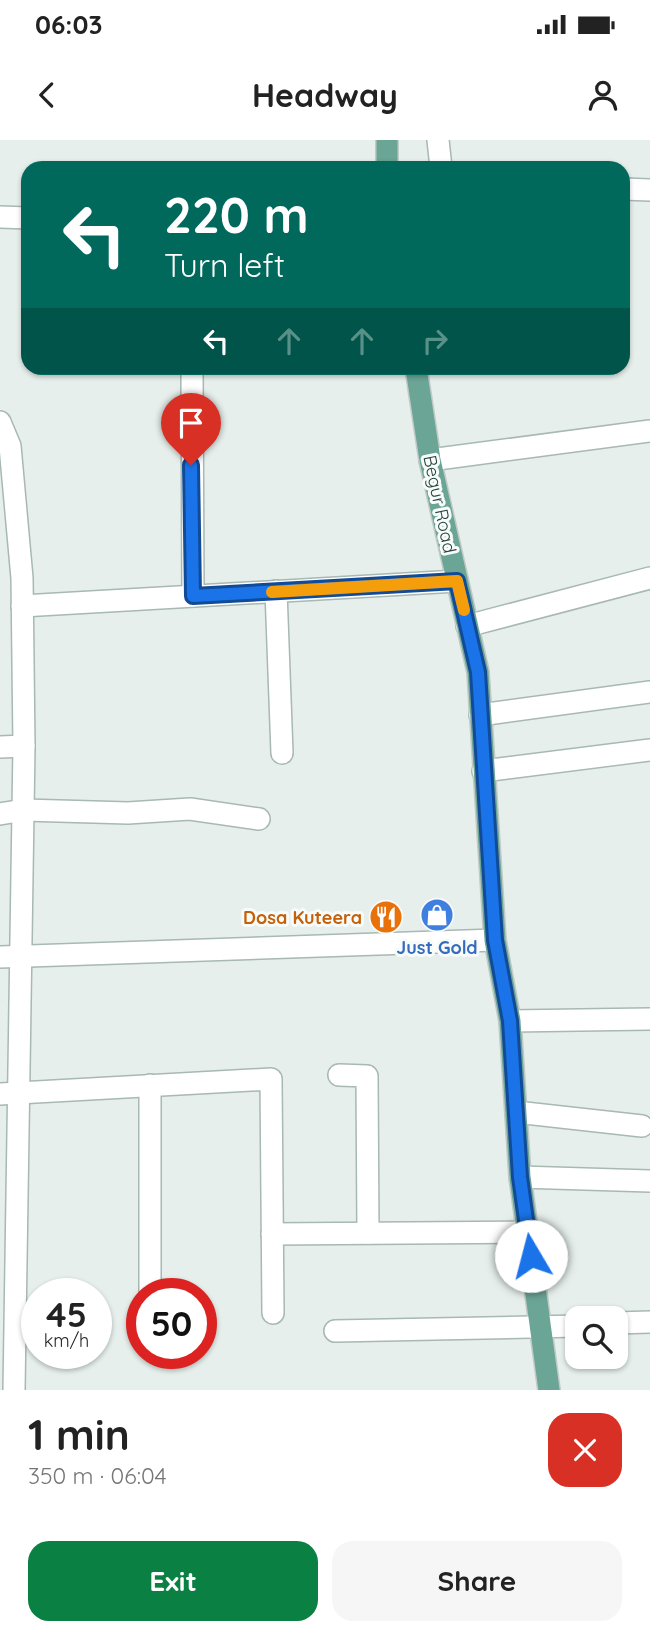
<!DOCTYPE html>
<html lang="en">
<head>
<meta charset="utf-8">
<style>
	body { margin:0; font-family:Quicksand,sans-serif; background:#f6f6f6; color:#222; height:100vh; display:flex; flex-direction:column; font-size:26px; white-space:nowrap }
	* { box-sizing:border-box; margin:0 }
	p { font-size:23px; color:#767676 }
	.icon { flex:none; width:38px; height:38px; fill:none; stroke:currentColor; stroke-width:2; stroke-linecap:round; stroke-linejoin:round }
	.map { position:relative; height:1250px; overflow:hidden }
	.panel { display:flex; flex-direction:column; background:#fff; flex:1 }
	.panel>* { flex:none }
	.hud { position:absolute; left:21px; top:21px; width:609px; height:214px; border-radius:21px; box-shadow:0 2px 5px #0004; background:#00695c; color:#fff; overflow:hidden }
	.controls { position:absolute; left:565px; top:1166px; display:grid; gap:14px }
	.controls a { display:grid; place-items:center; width:63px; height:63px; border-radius:14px; background:#fff; box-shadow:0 2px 5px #0004; font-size:35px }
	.speed { position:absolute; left:21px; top:1138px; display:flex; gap:14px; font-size:35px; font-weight:700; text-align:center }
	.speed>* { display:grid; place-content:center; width:91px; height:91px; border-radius:50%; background:#fff; box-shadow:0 2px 5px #0004; line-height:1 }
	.speed small { font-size:18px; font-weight:400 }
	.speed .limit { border:10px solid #d22; background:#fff; color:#111 }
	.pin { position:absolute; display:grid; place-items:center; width:60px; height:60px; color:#fff; margin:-72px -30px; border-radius:50% 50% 50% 0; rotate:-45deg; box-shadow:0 0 7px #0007 }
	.pin .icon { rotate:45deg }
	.me { position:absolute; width:77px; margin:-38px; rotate:352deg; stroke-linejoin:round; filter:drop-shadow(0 0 5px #0008) }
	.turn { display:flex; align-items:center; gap:24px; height:147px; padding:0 28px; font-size:32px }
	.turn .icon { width:91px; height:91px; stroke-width:2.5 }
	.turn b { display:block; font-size:49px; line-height:60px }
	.lanes { display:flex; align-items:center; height:66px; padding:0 28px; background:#0003; justify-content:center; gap:35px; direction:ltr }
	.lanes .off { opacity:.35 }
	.round { display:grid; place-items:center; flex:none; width:74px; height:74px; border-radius:21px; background:#f6f6f6 }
	.overview { display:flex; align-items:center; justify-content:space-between; height:119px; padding:0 28px }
	h1 { font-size:42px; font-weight:700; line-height:52px }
	.action { display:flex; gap:14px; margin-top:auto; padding:14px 28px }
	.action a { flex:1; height:80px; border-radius:21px; background:#0b8043; color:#fff; font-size:28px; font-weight:700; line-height:80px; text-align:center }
	.action a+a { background:#f6f6f6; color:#222 }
	.status { display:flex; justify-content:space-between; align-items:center; height:49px; padding:0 35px; background:#fff; direction:ltr }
	.status svg { height:19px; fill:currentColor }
	header { display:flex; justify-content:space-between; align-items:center; height:91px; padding:0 28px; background:#fff; font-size:32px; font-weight:700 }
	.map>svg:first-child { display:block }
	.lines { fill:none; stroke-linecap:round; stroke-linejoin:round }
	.minor-casing { stroke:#a8b8b2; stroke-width:24 }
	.major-casing { stroke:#c2cac8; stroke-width:24 }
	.minor { stroke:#fff; stroke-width:21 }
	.major { stroke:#6aa596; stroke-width:21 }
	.route-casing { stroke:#114b97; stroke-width:18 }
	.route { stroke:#1a73e8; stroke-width:12 }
	.slow { stroke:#f59e0b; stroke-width:12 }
	.labels { text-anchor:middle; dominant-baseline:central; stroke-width:6; stroke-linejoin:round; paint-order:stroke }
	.street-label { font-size:18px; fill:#24423a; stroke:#f7fbf9 }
	.food-label { font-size:18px; font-weight:bold; fill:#c56008; stroke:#f7fbf9; text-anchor:end }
	.shop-label { font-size:18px; font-weight:bold; fill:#366cbe; stroke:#f7fbf9 }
</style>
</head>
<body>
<div class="status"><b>06:03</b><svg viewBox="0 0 49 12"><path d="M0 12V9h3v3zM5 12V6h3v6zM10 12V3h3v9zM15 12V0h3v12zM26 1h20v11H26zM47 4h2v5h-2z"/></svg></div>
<header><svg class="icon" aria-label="back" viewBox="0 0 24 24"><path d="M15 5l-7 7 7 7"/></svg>Headway<svg class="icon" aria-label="person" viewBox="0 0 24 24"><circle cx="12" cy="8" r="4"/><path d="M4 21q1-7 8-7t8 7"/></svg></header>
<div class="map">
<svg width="650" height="1250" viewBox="0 0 650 1250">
	<rect width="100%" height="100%" fill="#e6efeb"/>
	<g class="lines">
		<defs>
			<g id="minor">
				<path d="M438,0L441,28"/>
				<path d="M623,49L650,50"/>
				<path d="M0,77L28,78"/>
				<path d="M192,228L193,456"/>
				<path d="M0,282L10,306L22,438L24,606L14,1250"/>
				<path d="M430,320L650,291"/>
				<path d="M276,451L282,613"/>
				<path d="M22,466L457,441"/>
				<path d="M467,486L650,438"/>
				<path d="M480,575L650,552"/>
				<path d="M0,607L24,606"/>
				<path d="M483,631L650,610"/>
				<path d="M0,674L24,670L128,673L190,669L259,679"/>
				<path d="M0,817L495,800"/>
				<path d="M510,881L650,879"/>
				<path d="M339,935L367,936L368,1093"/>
				<path d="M0,954L271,939L273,1173"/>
				<path d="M516,972L642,986"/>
				<path d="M520,1037L650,1041"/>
				<path d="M272,1094L527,1092"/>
				<path d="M150,1153V945"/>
				<path d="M616,1183L650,1182"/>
				<path d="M335,1191L578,1186"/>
			</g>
			<g id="major">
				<path d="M387,28V0"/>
				<path d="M416,228L430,320L478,532L495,800L510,881L520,1037L549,1250"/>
			</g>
		</defs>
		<use href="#minor" class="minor-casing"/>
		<use href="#major" class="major-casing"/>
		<use href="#minor" class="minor"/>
		<use href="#major" class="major"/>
	</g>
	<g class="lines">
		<defs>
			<path id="route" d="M191,325L193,456L457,441L478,532L495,800L510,881L520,1037L531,1116"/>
		</defs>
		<use href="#route" class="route-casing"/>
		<use href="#route" class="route"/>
		<path class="slow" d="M272,452L457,441L464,470"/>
	</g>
	<defs>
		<symbol id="shop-disc" viewBox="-11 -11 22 22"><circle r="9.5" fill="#3f7fe0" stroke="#f7fbf9"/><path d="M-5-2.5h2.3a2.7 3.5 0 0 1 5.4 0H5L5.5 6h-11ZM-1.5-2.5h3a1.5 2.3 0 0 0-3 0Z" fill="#fff"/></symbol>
		<symbol id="restaurant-disc" viewBox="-11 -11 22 22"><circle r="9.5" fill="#e8710a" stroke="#f7fbf9"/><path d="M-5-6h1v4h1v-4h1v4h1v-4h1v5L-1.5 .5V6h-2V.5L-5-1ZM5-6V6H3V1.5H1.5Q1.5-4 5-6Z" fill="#fff"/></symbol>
	</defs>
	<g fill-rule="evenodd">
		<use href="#shop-disc" x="418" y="756" width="38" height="38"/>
		<use href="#restaurant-disc" x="367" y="758" width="38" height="38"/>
	</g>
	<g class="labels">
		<g class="street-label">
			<text transform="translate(440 364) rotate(78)">Begur Road</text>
		</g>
		<g class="food-label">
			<text x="362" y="777">Dosa Kuteera</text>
		</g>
		<g class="shop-label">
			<text x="437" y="807">Just Gold</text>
		</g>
	</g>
</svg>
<div class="controls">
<a><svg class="icon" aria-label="search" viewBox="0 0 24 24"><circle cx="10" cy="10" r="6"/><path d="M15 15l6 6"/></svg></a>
</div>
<div class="speed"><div>45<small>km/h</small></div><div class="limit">50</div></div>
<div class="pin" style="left:191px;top:325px;background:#d93025"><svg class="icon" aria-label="arrive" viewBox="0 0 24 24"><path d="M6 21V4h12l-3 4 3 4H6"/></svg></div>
<svg class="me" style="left:531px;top:1116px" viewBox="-20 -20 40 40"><circle r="19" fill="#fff"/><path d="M0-13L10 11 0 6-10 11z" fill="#1a73e8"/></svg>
<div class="hud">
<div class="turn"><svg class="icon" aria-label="left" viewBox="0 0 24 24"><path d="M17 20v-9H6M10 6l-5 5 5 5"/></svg><div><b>220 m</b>Turn left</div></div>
<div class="lanes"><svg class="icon" aria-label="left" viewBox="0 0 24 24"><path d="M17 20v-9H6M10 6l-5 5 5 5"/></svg><svg class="icon off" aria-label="ahead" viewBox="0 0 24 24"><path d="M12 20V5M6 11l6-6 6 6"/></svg><svg class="icon off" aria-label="ahead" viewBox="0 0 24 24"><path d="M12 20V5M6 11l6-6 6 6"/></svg><svg class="icon off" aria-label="right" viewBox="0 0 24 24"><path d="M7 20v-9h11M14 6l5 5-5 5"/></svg></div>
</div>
</div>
<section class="panel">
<div class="overview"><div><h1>1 min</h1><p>350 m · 06:04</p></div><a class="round" style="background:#d93025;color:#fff"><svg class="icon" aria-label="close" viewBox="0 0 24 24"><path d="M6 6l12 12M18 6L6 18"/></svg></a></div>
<div class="action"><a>Exit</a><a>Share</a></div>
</section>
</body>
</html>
